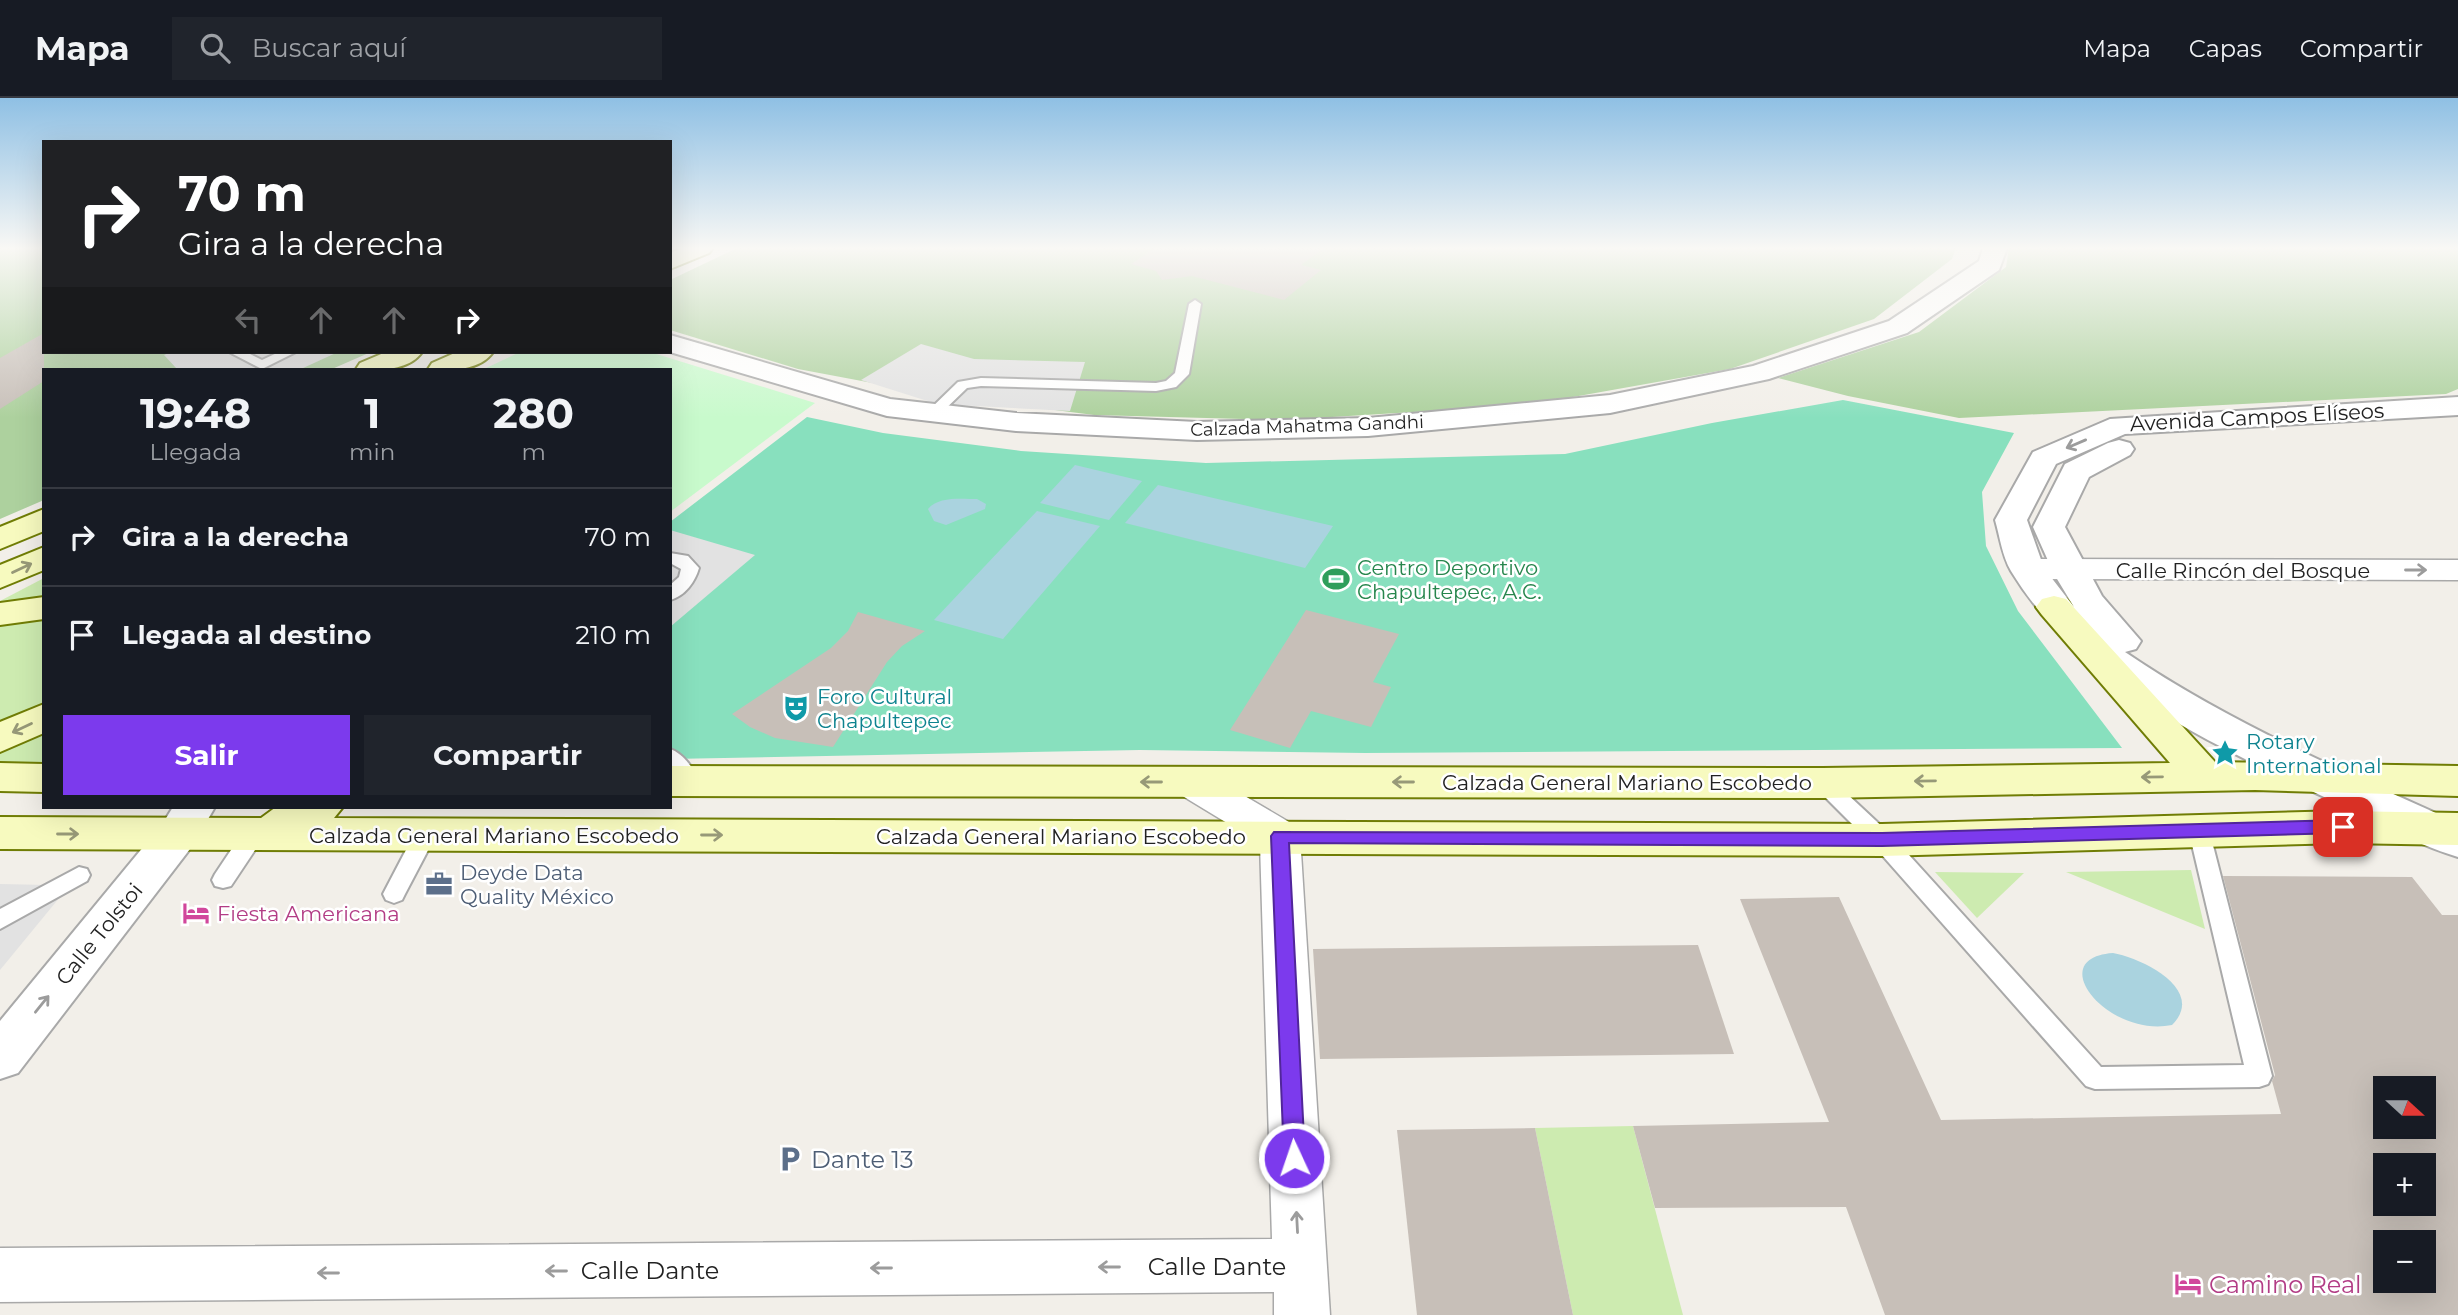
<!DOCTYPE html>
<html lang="es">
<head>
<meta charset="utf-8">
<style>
	body { margin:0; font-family:Montserrat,sans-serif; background:#20242c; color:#f1f3f6; height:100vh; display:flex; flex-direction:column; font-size:26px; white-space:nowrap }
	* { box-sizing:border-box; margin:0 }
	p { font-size:23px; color:#9ea1a6 }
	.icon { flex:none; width:38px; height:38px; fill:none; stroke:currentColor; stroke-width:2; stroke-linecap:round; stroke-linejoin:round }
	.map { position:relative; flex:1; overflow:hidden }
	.drawer { position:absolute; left:42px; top:270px; width:630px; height:441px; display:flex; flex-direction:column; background:#171b24; border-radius:0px; box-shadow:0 7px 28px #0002 }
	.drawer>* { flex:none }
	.hud { position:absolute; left:42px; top:42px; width:630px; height:214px; border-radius:0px; box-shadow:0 7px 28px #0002; background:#202124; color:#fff; overflow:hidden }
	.needle { width:46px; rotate:111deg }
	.tools { position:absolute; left:2373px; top:978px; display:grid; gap:14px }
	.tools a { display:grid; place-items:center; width:63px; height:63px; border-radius:0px; background:#171b24; box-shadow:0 7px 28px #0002; font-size:35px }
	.pin { position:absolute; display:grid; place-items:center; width:60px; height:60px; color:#fff; margin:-30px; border-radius:14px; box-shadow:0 4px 10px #0006 }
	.me { position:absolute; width:77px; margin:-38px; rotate:357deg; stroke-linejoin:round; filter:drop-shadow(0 0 5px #0008) }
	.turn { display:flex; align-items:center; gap:24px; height:147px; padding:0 21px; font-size:32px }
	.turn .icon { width:91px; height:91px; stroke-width:2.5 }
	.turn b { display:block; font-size:49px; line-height:60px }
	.lanes { display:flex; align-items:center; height:66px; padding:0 21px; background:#0003; justify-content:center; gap:35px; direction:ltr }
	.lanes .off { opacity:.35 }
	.eta { display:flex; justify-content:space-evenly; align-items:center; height:119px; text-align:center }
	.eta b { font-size:42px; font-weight:700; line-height:49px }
	.cta { display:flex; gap:14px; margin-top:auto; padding:14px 21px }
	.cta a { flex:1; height:80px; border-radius:0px; background:#7c3aed; color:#fff; font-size:28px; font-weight:700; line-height:80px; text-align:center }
	.cta a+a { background:#20242c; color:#f1f3f6 }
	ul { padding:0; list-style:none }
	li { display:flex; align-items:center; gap:21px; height:98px; padding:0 21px; border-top:2px solid #363941 }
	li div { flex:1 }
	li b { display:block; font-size:26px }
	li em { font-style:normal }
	header { display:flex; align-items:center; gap:42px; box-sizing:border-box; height:98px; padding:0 35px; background:#171b24; border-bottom:2px solid #363941 }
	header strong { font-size:33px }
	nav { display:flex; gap:38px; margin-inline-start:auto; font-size:24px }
	.search { width:490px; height:63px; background:#20242c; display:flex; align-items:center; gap:18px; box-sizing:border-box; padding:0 24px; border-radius:0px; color:#9ea1a6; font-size:26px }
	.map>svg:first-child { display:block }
	.grass { fill:#cdebb0 }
	.forest { fill:#add19e }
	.park { fill:#c8facc }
	.pitch { fill:#88e0be }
	.parking { fill:#e2e2e2 }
	.water { fill:#aad3df }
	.building { fill:#c7bfb8; fill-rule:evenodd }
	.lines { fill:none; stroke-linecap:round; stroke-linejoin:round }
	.service-casing { stroke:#a9a9a9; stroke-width:4 }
	.minor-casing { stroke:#a9a9a9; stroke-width:3 }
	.tertiary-casing { stroke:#a9a9a9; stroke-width:4 }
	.secondary-casing { stroke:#707d05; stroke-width:4 }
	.service { fill:#fff; fill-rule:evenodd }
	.minor { fill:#fff; fill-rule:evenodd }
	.tertiary { fill:#fff; fill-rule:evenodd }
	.secondary { fill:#f7fabf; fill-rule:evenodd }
	.oneway { stroke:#9c9c9c }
	.oneway2 { stroke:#979978 }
	.route { fill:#7c3aed; stroke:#51269a; stroke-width:2 }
	.labels { text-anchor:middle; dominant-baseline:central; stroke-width:5; stroke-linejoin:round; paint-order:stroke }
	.far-street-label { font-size:18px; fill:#222; stroke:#fff }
	.street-label { font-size:21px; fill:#222; stroke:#fff }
	.leisure-label { font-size:21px; fill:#27864d; stroke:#fff; text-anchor:start }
	.culture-label { font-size:21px; fill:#0d838f; stroke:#fff; text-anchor:start }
	.service-label { font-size:21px; fill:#4e5e75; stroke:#fff; text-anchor:start }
	.hotel-label { font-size:21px; fill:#b23c85; stroke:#fff; text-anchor:start }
	.near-service-label { font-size:24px; fill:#4e5e75; stroke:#fff; text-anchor:start }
	.near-street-label { font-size:24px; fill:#222; stroke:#fff }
	.near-hotel-label { font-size:24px; fill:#b23c85; stroke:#fff; text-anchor:start }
</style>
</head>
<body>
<header>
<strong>Mapa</strong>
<div class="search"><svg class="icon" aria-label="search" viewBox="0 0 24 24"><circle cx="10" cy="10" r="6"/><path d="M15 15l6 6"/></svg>Buscar aquí</div>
<nav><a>Mapa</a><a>Capas</a><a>Compartir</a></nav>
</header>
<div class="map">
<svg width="2458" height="1217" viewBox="0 0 2458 1217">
	<rect width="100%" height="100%" fill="#f2efe9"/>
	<g class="grass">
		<path d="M44,480V502L0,509V503Z"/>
		<path d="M44,516V608L0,630V520Z"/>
		<path d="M44,628V670L0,669V649Z"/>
		<path d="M2191,772L2205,831L2066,774Z"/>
		<path d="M1935,774L2024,775L1977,820Z"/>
		<path d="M1633,1028L1683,1217H1573L1535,1030Z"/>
	</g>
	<g class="forest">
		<path d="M0,150H44V254H371L332,271H44V402L0,421Z"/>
		<path d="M737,150H1956L1952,161L1874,221L1730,271L1528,307L1284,322L1094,317L931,296L798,271L670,232V182Z"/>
		<path d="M2009,150H2458V291L2446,296L1959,320L1848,298L1778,280L1919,234L2006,169Z"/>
	</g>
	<path class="park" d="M520,254H650L815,305L670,414V271H484Z"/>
	<path class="pitch" d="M1843,302L2014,335L1982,394L1986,448L2018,513L2122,650L1365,655L1140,652L670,661V424L807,319L883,335L1021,353L1206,365L1565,356L1712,325Z"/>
	<g class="parking">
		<path d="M921,246L974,261L1085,264L1070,313L937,306L861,282Z"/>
		<path d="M171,254H338L301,271H177L164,257Z"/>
		<path d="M670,432L755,457L670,529Z"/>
		<path d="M0,786L48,787L60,799L0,872Z"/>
	</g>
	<g class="water">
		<path d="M1075,367L1142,383L1109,422L1040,405Z"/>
		<path d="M1158,387L1333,428L1305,470L1125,425Z"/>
		<path d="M977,401L986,406L985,411L946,427L934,423L928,411C938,398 962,401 977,401Z"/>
		<path d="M1037,413L1100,428L1003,541L934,522Z"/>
		<path d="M2113,855C2142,860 2207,892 2172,927C2108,940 2042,860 2113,855Z"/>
	</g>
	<g class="building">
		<path d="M1156,150H1324L1301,167L1321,172L1284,202L1192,178L1162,182L1156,173L1131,166Z"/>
		<path d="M44,235V283L0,311V260Z"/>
		<path d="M1306,512L1399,536L1373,584L1391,589L1371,629L1311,613L1290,650L1230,632Z"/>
		<path d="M858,514L925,533L902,548L887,564L833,649L775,640L750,629L732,616L831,550L848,533Z"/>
		<path d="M2223,778L2412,779L2442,817H2458V1217H1885L1846,1109L1655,1110L1633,1028L1829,1024L1740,801L1839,799L1941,1022L2281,1016L2272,983L2275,977ZM2385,990H2424V1029H2385ZM2385,1068H2424V1106H2385ZM2385,1144H2424V1183H2385Z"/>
		<path d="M1698,847L1734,956L1320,961L1313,851Z"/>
		<path d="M1535,1030L1573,1217H1417L1397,1032Z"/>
	</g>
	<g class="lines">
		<defs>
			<g id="service">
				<path d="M1195,202L1201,206L1189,276L1176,289L1156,293L981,288L967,290L938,318L933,319L926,315L958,284L981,280L1156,285L1166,283L1175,275L1189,206Z"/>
				<path d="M229,254H246L262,262L279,254H296L262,271Z"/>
				<path d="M670,455L688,458L699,470C695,484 685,498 670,502V487L679,479L681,471L670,465Z"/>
				<path d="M670,651C683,655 694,672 701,683L698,688C674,695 670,668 670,651Z"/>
				<path d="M1823,678L1830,680L1890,736L2101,969L2244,967L2189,734L2192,728L2200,726L2208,728L2272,978L2268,986L2259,989L2095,991L2086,988L1874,748L1816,690L1813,685L1816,680Z"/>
				<path d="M253,729L261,731L264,737L261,743L231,788L223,790L215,788L212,782L215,776L245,731Z"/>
				<path d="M425,729L433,731L436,737L405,796L402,802L394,805L386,802L383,796L417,731Z"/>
				<path d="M79,769L87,771L90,777L87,783L0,831V811Z"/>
			</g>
			<g id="minor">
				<path d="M2027,461L2458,462V482L2027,481L2015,478L2011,471L2015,464Z"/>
				<path d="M1190,670L1204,674L1294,727L1300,738L1330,1217H1274V1194L0,1204V1150L1272,1141L1260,745L1176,694L1170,684L1176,674Z"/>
			</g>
			<g id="tertiary">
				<path d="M1983,150H2007L1999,172L1907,235L1769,281L1610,315L1368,338L1197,342L1016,333L887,318L670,254V237L890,301L1016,315L1197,324L1368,320L1610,297L1753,268L1889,223L1979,163Z"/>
				<path d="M2458,299V317L2125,336L2056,366L2027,422L2044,470L2074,509L2054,476L2033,429L2065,366L2108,345L2119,342L2130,345L2134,351L2130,357L2089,379L2065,429L2102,498L2141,543L2136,551L2125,554C2229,625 2343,673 2458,725V759C2411,745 2366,719 2322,698C2207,644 2079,585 2011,473C2002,458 2000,439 1995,422L2033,354L2110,321Z"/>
				<path d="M173,709H215L193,747L18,975L0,981V923L163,725Z"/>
			</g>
			<g id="secondary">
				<path d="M682,150H713L709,155L670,171V155Z"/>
				<path d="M386,254H422C408,274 377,272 356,271L360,265Z"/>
				<path d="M457,254H493C479,274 449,272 428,271L432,265Z"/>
				<path d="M44,411V433L0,451V429Z"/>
				<path d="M44,449V472L0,490V467Z"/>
				<path d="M2054,498L2066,501L2215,664L2458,668V698L2255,692L1823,700L670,698V668L1823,670L2170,665L2042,517L2036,509L2042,501Z"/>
				<path d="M44,499V521L0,527V505Z"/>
				<path d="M44,606V635L0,654V624Z"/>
				<path d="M0,665L44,666V694L0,693Z"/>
				<path d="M276,709H343L334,720L1882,726L2343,713L2458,715V747L2343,745L1882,758L0,751V719L261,720Z"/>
			</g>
		</defs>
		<use href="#service" class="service-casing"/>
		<use href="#minor" class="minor-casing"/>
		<use href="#tertiary" class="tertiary-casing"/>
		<use href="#secondary" class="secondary-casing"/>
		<use href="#service" class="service"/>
		<use href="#minor" class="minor"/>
		<use href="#tertiary" class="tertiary"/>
		<use href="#secondary" class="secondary"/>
	</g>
	<defs><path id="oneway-shaft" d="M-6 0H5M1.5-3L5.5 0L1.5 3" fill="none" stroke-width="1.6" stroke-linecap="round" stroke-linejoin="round" transform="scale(1.75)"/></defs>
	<g class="oneway">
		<use href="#oneway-shaft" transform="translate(2076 346) rotate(157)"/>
		<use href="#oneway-shaft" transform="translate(2416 472)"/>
		<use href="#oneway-shaft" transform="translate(42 906) rotate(-51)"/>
		<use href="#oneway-shaft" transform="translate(1297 1124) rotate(-93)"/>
		<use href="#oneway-shaft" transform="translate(1109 1169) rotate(180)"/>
		<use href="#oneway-shaft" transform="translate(881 1170) rotate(180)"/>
		<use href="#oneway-shaft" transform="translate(556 1173) rotate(180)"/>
		<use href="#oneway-shaft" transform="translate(328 1175) rotate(180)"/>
	</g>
	<g class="oneway2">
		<use href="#oneway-shaft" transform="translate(22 470) rotate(-25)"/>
		<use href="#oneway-shaft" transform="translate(22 630) rotate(155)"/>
		<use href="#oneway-shaft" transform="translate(2152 679) rotate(179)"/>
		<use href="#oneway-shaft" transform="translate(1925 683) rotate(179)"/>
		<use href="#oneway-shaft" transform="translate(1151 684) rotate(-180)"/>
		<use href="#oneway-shaft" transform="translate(1403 684) rotate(-180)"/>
		<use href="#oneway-shaft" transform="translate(68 736)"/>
		<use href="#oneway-shaft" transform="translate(712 737)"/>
	</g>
	<linearGradient id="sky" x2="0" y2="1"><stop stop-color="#8fc0e4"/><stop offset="0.47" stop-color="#f9f8f5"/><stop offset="1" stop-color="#f9f8f5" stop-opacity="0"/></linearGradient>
	<rect width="2458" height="320" fill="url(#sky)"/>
	<path class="route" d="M2343,722L2349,724L2352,729L2349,733L2343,735L1882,748L1289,745L1305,1060L1302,1067L1294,1070L1287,1067L1284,1060L1271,738L1274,734L1882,735Z"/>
	<defs>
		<symbol id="stadium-bare" viewBox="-9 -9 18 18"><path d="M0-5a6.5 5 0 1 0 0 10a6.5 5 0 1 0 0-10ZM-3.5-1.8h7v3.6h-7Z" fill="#2e9e5b" stroke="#fff" stroke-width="2.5" paint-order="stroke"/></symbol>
		<symbol id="theatre-bare" viewBox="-9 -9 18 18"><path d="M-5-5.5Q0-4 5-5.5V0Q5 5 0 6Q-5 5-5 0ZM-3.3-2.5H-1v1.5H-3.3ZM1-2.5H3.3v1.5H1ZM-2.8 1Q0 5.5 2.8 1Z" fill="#0f9aa8" stroke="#fff" stroke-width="2.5" paint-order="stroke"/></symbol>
		<symbol id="sight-bare" viewBox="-9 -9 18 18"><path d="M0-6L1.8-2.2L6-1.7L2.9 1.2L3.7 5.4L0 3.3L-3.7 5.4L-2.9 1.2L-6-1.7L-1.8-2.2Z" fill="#0f9aa8" stroke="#fff" stroke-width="2.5" paint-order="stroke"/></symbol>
		<symbol id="office-bare" viewBox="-9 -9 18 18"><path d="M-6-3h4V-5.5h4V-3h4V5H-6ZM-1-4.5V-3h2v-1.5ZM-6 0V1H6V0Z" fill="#5c6f8a" stroke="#fff" stroke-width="2.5" paint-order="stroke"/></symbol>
		<symbol id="hotel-bare" viewBox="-9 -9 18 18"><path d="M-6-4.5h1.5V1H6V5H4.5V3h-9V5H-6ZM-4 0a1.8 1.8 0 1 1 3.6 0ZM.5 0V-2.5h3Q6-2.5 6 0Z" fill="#d1479c" stroke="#fff" stroke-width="2.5" paint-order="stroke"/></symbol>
		<symbol id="parking-bare" viewBox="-9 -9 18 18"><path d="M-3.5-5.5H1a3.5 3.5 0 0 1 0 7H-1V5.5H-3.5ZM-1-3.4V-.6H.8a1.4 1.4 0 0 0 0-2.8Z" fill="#5c6f8a" stroke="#fff" stroke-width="2.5" paint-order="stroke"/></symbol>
	</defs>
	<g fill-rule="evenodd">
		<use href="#stadium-bare" x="1317" y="462" width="38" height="38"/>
		<use href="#theatre-bare" x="777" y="591" width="38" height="38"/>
		<use href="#sight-bare" x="2206" y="636" width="38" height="38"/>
		<use href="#office-bare" x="420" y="767" width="38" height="38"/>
		<use href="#hotel-bare" x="177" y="796" width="38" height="38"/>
		<use href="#parking-bare" x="771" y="1042" width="38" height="38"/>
		<use href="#hotel-bare" x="2169" y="1167" width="38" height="38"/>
	</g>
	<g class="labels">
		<g class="far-street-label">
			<text transform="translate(1307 328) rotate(-2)">Calzada Mahatma Gandhi</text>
		</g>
		<g class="street-label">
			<text transform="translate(2257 319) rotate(-3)">Avenida Campos Elíseos</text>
			<text x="2243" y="472">Calle Rincón del Bosque</text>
			<text x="1627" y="684">Calzada General Mariano Escobedo</text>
			<text x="494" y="737">Calzada General Mariano Escobedo</text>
			<text x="1061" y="738">Calzada General Mariano Escobedo</text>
			<text transform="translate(99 836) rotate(-51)">Calle Tolstoi</text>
		</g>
		<g class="leisure-label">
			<text x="1357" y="469">Centro Deportivo<tspan x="1357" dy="24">Chapultepec, A.C.</tspan></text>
		</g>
		<g class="culture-label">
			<text x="817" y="598">Foro Cultural<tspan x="817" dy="24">Chapultepec</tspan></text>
			<text x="2246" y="643">Rotary<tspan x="2246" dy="24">International</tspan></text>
		</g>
		<g class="service-label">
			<text x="460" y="774">Deyde Data<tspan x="460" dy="24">Quality México</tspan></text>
		</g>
		<g class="hotel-label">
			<text x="217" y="815">Fiesta Americana</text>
		</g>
		<g class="near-service-label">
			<text x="811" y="1061">Dante 13</text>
		</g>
		<g class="near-street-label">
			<text x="1217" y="1168">Calle Dante</text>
			<text x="650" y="1172">Calle Dante</text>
		</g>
		<g class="near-hotel-label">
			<text x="2209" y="1186">Camino Real</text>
		</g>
	</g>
</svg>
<div class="tools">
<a><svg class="needle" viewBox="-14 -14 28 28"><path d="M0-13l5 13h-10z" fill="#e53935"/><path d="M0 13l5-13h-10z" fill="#9ea1a6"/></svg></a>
<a>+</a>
<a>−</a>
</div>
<div class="pin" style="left:2343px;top:729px;background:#d93025"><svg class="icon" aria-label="arrive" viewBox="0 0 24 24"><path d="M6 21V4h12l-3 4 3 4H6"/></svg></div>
<svg class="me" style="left:1294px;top:1060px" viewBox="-20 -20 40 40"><circle r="17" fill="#7c3aed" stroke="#fff" stroke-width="3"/><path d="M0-11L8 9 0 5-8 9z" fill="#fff"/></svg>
<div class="hud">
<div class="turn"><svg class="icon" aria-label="right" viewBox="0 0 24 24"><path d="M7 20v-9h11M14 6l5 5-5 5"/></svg><div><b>70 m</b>Gira a la derecha</div></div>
<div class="lanes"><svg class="icon off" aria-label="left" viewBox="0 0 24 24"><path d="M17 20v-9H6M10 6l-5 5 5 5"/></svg><svg class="icon off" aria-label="ahead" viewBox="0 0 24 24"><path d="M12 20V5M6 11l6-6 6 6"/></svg><svg class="icon off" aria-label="ahead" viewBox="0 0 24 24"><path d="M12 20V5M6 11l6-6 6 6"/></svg><svg class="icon" aria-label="right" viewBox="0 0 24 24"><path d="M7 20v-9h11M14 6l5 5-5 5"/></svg></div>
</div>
<section class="drawer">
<div class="eta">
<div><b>19:48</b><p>Llegada</p></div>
<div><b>1</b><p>min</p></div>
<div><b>280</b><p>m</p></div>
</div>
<ul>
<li><svg class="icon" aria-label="right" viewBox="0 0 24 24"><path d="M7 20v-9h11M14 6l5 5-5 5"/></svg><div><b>Gira a la derecha</b></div><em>70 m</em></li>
<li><svg class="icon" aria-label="arrive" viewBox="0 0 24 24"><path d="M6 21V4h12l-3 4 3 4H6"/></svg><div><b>Llegada al destino</b></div><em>210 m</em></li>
</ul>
<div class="cta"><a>Salir</a><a>Compartir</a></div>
</section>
</div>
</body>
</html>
